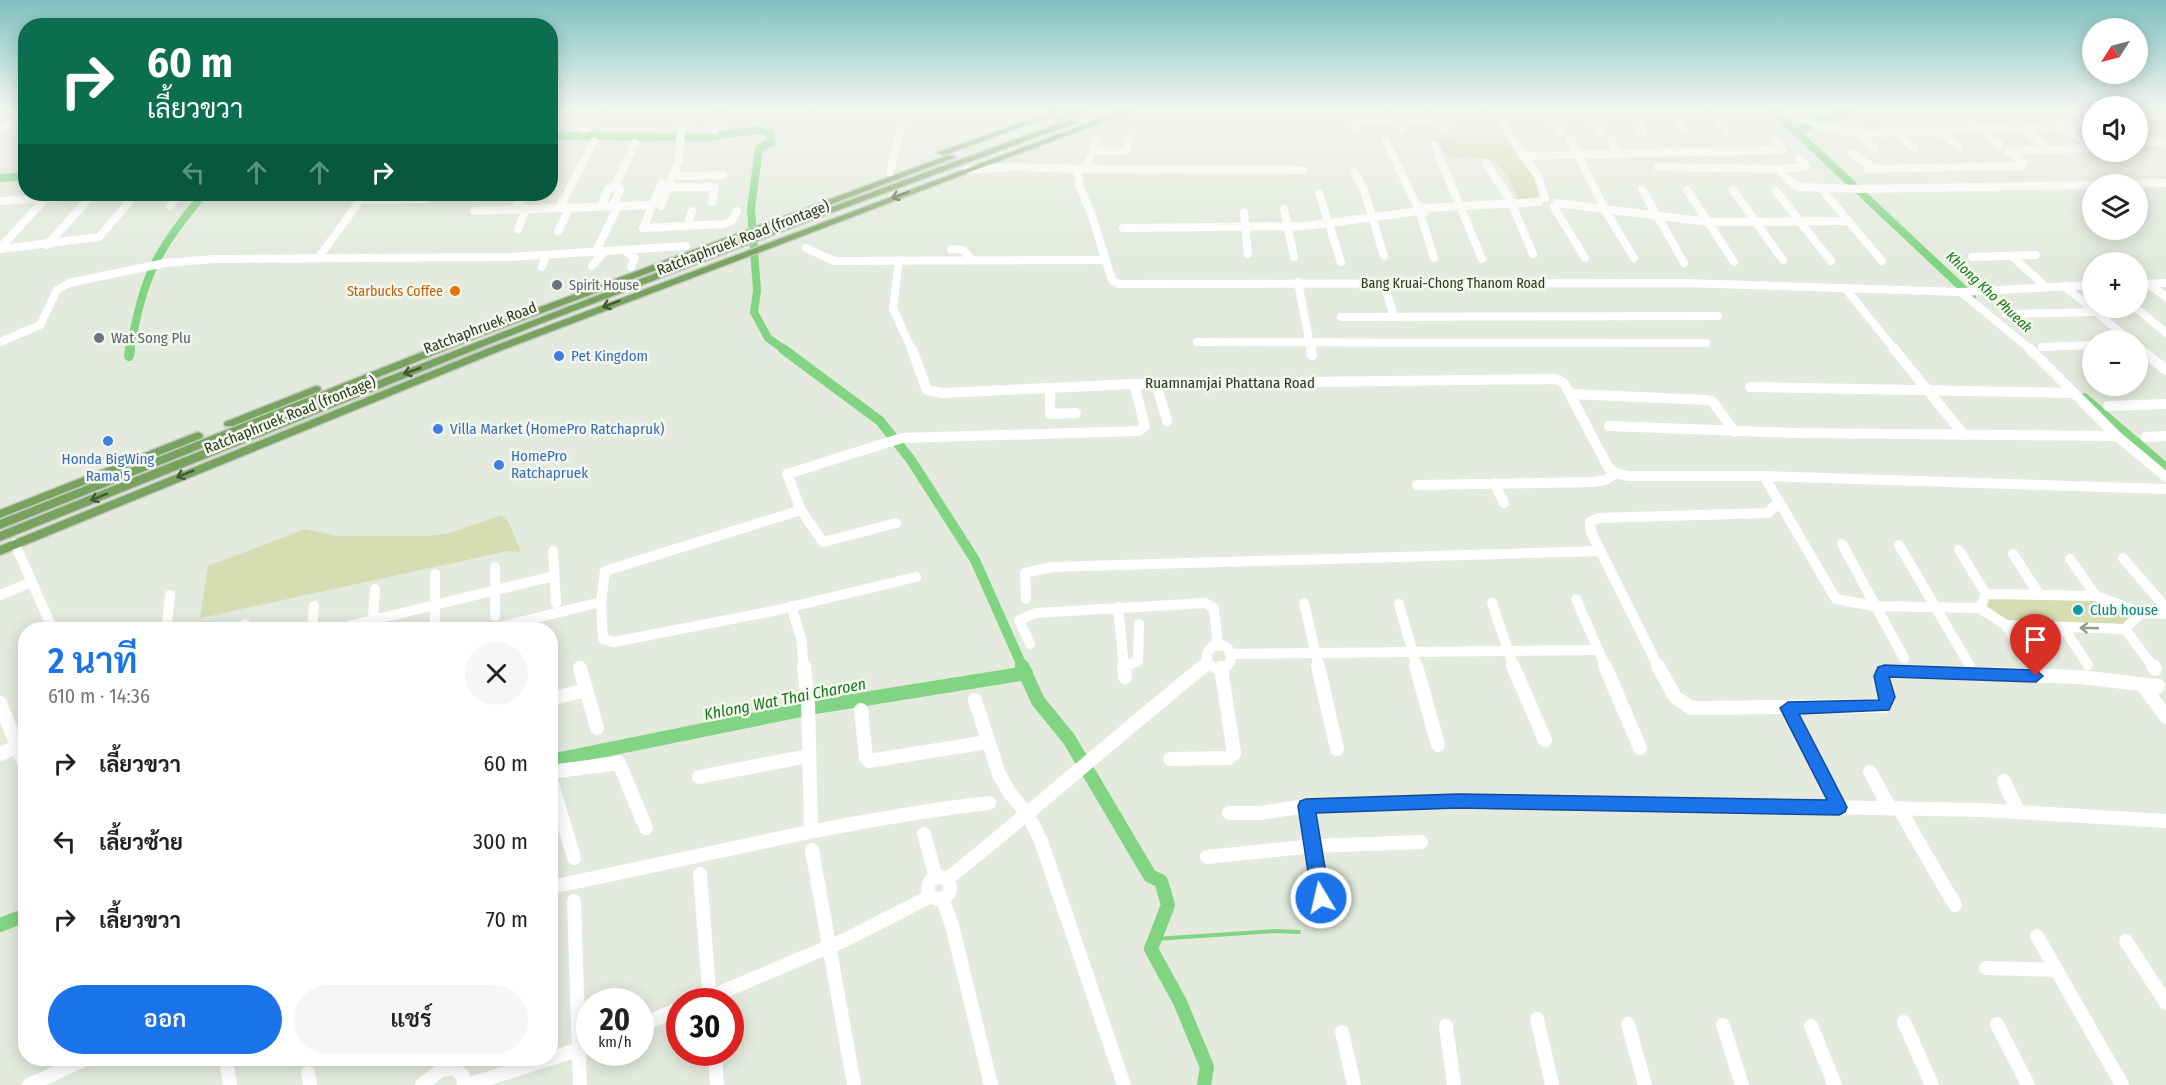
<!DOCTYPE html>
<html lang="th">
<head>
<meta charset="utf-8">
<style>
	body { margin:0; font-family:"Fira Sans Condensed",Sarabun,sans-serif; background:#f6f6f6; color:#222; height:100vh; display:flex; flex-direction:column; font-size:22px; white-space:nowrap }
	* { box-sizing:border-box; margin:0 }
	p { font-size:20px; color:#767676 }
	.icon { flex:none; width:33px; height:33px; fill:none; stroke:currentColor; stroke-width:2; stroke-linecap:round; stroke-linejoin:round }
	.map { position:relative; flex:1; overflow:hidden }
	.details { position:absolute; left:18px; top:622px; width:540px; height:444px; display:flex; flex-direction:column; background:#fff; border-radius:24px; box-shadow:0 3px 15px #0003 }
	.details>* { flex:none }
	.top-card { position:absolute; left:18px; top:18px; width:540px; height:183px; border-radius:24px; box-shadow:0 3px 15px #0003; background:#0b6e4f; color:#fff; overflow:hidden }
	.needle { width:39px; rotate:234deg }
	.controls { position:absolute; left:2082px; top:18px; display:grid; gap:12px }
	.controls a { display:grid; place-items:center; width:66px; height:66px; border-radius:50%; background:#fff; box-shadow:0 3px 15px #0003; font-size:30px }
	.speed { position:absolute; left:576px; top:988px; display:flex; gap:12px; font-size:30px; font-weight:700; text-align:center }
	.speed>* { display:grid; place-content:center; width:78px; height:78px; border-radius:50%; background:#fff; box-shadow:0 3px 15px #0003; line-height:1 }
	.speed small { font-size:15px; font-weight:400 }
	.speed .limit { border:9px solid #d22; background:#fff; color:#111 }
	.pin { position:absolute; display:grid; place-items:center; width:51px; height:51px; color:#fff; margin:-62px -26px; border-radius:50% 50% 50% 0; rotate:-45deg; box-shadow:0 0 6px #0007 }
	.pin .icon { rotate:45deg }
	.me { position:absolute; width:66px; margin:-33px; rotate:351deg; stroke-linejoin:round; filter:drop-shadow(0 0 4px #0008) }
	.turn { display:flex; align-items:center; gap:21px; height:126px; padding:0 30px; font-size:27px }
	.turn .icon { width:78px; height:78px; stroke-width:2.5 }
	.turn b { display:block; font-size:42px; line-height:51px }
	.lanes { display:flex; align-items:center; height:57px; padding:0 30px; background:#0003; justify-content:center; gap:30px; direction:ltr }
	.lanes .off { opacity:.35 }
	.round { display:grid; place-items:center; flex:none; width:63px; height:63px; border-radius:32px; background:#f6f6f6 }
	.summary { display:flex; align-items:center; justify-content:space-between; height:102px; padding:0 30px }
	h1 { font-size:36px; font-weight:600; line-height:45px; color:#1a73e8 }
	.cta { display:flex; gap:12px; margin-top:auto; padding:12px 30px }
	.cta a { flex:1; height:69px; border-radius:36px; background:#1a73e8; color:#fff; font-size:24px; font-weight:600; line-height:69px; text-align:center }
	.cta a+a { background:#f6f6f6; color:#222 }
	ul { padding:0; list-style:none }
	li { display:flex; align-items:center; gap:18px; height:78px; padding:0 30px }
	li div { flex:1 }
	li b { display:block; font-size:22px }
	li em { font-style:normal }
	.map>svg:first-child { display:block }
	.green { fill:#d7ddb3 }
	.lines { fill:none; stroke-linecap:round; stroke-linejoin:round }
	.stream { stroke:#80d482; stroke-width:4 }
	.canal-far2 { stroke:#80d482; stroke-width:8 }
	.canal-far1 { stroke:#80d482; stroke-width:10 }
	.canal { stroke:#80d482; stroke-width:14 }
	.river { fill:#80d482; fill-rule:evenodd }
	.major-casing { stroke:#c3c8c0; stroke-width:3 }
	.minor-far2 { stroke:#fff; stroke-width:8 }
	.minor-far1 { stroke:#fff; stroke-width:10 }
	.minor { stroke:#fff; stroke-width:14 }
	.major { fill:#78a35e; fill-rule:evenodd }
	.oneway { stroke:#415a31 }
	.oneway2 { stroke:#949c8e }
	.route { fill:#1a73e8; stroke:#114b97; stroke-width:1.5 }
	.worship-dot { fill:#6b7280; stroke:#f3f7ed; stroke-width:2 }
	.food-dot { fill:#e8710a; stroke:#f3f7ed; stroke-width:2 }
	.shop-dot { fill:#3f7fe0; stroke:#f3f7ed; stroke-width:2 }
	.culture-dot { fill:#0f9aa8; stroke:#f3f7ed; stroke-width:2 }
	.labels { text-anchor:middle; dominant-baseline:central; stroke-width:5; stroke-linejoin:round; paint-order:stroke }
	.far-street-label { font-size:14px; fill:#293a1e; stroke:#f3f7ed }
	.far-worship-label { font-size:14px; fill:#5b616d; stroke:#f3f7ed; text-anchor:start }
	.far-food-label { font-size:14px; fill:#c56008; stroke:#f3f7ed; text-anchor:end }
	.far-water-label { font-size:14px; font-style:italic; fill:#157819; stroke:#f3f7ed }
	.street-label { font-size:15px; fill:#293a1e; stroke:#f3f7ed }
	.worship-label { font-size:15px; fill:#5b616d; stroke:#f3f7ed; text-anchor:start }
	.shop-label { font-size:15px; fill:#366cbe; stroke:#f3f7ed; text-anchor:start }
	.culture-label { font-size:15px; fill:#0d838f; stroke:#f3f7ed; text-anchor:start }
	.water-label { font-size:16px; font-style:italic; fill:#157819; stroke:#f3f7ed }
</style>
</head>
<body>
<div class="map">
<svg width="2166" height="1085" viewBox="0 0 2166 1085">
	<rect width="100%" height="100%" fill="#e4eadd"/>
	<g class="green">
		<path d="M1503,135L1539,185L1541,192L1533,200L1515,202L1518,197C1497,153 1495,159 1448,157L1431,138Z"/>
		<path d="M502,515L509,523L521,552L508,551L200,618L208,566L305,529L337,536H427L450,533Z"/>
		<path d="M1986,594L2096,596L2141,613L2125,629L2006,625L1980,608Z"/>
	</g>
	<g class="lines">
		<path class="stream" d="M1155,939L1275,931L1299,932"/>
		<g class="canal-far2">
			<path d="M1772,109L1972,297"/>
			<path d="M1797,131L1850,109"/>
			<path d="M770,133L772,141L759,149L751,208L757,291L754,312L768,338L785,350"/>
			<path d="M130,350C144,276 155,251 204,194"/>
		</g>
		<g class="canal-far1">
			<path d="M783,349L880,421L911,460L975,560L1023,668"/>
			<path d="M129,356L130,349"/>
			<path d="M2084,398L2166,468"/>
		</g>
		<g class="canal">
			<path d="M1022,666L1038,701L1069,739L1150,876L1161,881L1168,905L1151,949L1180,1002L1207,1067L1204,1085"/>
			<path d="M550,761L821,706L1026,673"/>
			<path d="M0,925L26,915"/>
		</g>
		<g class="river">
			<path d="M759,126L776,133L770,137L759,134L706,141L550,140V132L706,133Z"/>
			<path d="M26,172V180L0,182V174Z"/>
		</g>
		<defs>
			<g id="major">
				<path d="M1060,109H1070L944,155L937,153Z"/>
				<path d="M1080,109H1090L1062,120L1055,118Z"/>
				<path d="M1126,109H1136L497,352L0,555V546L489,348Z"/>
				<path d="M1070,120L1077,122L806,222L537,325L0,541V532C354,388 710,249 1070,120Z"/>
				<path d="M949,155L956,157L473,339L0,529V520L465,335Z"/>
				<path d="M316,386L320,387L321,389L320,391L233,426H225L224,424L225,422Z"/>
				<path d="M198,432L202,434L203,436L202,438L0,518V510Z"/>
			</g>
		</defs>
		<use href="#major" class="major-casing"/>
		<g class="minor-far2">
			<path d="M1347,109L1358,129"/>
			<path d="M1390,109L1402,130"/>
			<path d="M1430,109L1443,129"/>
			<path d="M1629,109L1643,132"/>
			<path d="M1788,109L1821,126L1858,134L2092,124"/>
			<path d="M1548,110L1559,131"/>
			<path d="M1589,111L1601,131"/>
			<path d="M1713,111L1726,131"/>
			<path d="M571,112L574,109"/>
			<path d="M1672,112L1685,131"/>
			<path d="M1515,113L1716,115L1731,109"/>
			<path d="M2086,113L2092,118"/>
			<path d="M641,114L643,109"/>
			<path d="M2049,115L2085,142"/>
			<path d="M805,116L824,113L903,114"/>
			<path d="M1506,116V129L1538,177L1545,198"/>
			<path d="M2008,116L2042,143"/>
			<path d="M1965,117L2000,145"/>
			<path d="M1923,118L1959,147"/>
			<path d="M1883,119L1914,148"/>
			<path d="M1353,121L1436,119L1500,113"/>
			<path d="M1849,124L1874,149"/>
			<path d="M0,129L26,118"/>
			<path d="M583,129L601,109"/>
			<path d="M714,130L722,109"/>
			<path d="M1570,138L1605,210L1634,258"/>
			<path d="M1611,140L1618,152"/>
			<path d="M2138,140L2163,143"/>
			<path d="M1386,141L1417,206L1424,208V213"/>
			<path d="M1434,144L1482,259"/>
			<path d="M550,151V155"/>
			<path d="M1093,151L1096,138"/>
			<path d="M1852,153L1874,169"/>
			<path d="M1522,156L1783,150L1775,140"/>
			<path d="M1486,163L1509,198L1533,254"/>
			<path d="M1658,167L1778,169L1793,184L1800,187L1863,189L2092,185"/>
			<path d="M1086,168L1093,151H1124L1127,149L1129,137"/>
			<path d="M1074,169L1303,170"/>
			<path d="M1778,169L1806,167L1799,158"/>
			<path d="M1867,169L2020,166L2024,163L2009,151L2092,148"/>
			<path d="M967,170L1016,167L1074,169L1078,172L1079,185L1092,216L1112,280L1119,284L1684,283L1961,292L2092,285"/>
			<path d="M1354,171L1364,190L1384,256"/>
			<path d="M890,172L905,109"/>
			<path d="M673,176L723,175"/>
			<path d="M662,183L643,228L724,224L732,221L737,211"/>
			<path d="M2099,184L2166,183"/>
			<path d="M669,187H715L712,202"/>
			<path d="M1642,189L1684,263"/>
			<path d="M1687,190L1734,262"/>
			<path d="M1733,190L1783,260"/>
			<path d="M1776,191L1831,261"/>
			<path d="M1824,192L1882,261"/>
			<path d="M1319,193L1341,262"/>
			<path d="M222,195L259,194"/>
			<path d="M360,200L427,199"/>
			<path d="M0,201L116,194"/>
			<path d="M1557,203L1708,222L1848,221"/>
			<path d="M170,206L180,194"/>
			<path d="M601,206L608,190L616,184L635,143"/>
			<path d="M612,206L620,190L616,184"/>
			<path d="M661,206L679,159L681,131L694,109"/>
			<path d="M560,207L594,141"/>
			<path d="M1554,207L1585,258"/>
			<path d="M1424,208L1539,202"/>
			<path d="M514,209L526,194"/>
			<path d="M1284,209L1294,257"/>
			<path d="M474,211L652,205"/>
			<path d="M1244,213L1248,254"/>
			<path d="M1420,213L1434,258"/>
			<path d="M688,226L692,211"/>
			<path d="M1123,228L1305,226L1413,212"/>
			<path d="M518,229L527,208"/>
			<path d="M558,231L570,207"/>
			<path d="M47,245L93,194"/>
			<path d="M0,248L49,195"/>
			<path d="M806,248L834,261L1105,260"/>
			<path d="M0,249L99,237L136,194"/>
			<path d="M951,249L963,250L972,260"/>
			<path d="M626,252L635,258L631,267"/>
			<path d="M595,253L618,206"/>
			<path d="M2012,256L2046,287"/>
			<path d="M1972,257L2036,255"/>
			<path d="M318,258L365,194"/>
			<path d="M899,260L893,308L912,350"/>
			<path d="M592,266L603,253"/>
			<path d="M542,267L546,255"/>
			<path d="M1298,282L1311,350"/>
			<path d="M1384,283L1394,317"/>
			<path d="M2138,284L2166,283"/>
			<path d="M2148,284L2166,297"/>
			<path d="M2064,286L2130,340"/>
			<path d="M1845,288L1895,350"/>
			<path d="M1961,292L2031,350"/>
			<path d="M2136,308L2166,333"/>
			<path d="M2006,314L2096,312"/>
			<path d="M1341,317L1718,316"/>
			<path d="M0,342L40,325L57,290L69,283L165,263L214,259L509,257L686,246"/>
			<path d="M1197,342L1706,343"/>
			<path d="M2042,347L2092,345"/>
			<path d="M2138,347L2142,350"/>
		</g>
		<g class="minor-far1">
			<path d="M912,349L927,390L942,393L1134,384L1556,379L1564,383L1608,467L1616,473"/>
			<path d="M1311,349L1312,355"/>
			<path d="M1894,349L1964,435"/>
			<path d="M2030,349L2117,436L2166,477"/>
			<path d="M2140,349L2166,370"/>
			<path d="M1156,384L1167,421"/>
			<path d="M1750,387L2071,393"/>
			<path d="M1050,388V414L1076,413"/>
			<path d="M1571,394L1708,400L1713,402L1735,432"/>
			<path d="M2108,406L2166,404"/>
			<path d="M1609,426L1794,433L2117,436"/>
			<path d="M2146,437L2166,436"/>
			<path d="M1764,476L1836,599L1874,606L1980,608L2006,625L2125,629L2141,613"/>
			<path d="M1494,483L1504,503"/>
			<path d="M1417,485L1593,482L1605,480L1616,473L1628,476H1764L2166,489"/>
			<path d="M801,510L605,571L601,602L603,639L614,642L778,610L916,577"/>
			<path d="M896,523L823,542L801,510L787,474L902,438L1139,431L1145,426L1134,384"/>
			<path d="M15,544L53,630"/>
			<path d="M1842,544L1904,658"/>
			<path d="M1899,545L1970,666"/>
			<path d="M1959,550L1986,594"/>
			<path d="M553,551L556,603"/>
			<path d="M2013,554L2039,594"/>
			<path d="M2123,558L2166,608"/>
			<path d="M2070,559L2096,596"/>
			<path d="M495,567V616"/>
			<path d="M435,574V630"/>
			<path d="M0,595L32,582"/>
			<path d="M1026,599L1025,573L1052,567L1600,551"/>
			<path d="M1576,599L1606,668"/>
			<path d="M1304,603L1319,668"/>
			<path d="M1492,603L1514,668"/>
			<path d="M1399,604L1417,668"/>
			<path d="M791,606L801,638L804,668"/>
			<path d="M1118,607L1124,668"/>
			<path d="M1980,608L1986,594L2096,596L2141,613L2166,614"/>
			<path d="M2006,625L2032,667"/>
			<path d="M2063,627L2088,665"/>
			<path d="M2125,629L2154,668"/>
			<path d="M166,630L170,595"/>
			<path d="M244,630L245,624"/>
			<path d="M312,630L314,606"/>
			<path d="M332,630L554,576"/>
			<path d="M372,630L375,589"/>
			<path d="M487,630L601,602"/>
			<path d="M1030,644L1019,620L1036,613L1205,603L1214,608L1218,646"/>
			<circle cx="1219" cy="657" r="12"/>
			<path d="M1232,654L1597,650"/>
			<path d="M1123,667L1138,661L1139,624"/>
			<path d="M1202,668L1208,663"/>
			<path d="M1659,668L1591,532L1590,522L1598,518L1768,513L1773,507L1780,506"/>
		</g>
		<g class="minor">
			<path d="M804,666L808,702L811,830"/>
			<path d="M1124,666L1125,677"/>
			<path d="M1318,666L1337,749"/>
			<path d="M1416,666L1438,745"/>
			<path d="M1513,666L1545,740"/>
			<path d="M1605,666L1640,748"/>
			<path d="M1658,666L1675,697L1691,708L1884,706L1888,697L1881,676L1884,671L2080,677L2158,686"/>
			<path d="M2153,666L2155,669"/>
			<path d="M580,668L597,728"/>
			<path d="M2142,684L2166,717"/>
			<path d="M550,699L586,690"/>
			<path d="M975,700L999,774L1009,792L1028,815L1041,841L1124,1085"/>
			<path d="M0,703L26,768"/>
			<path d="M1788,708L1839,807"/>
			<path d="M861,710L866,758L869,761L988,742"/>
			<path d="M0,754L26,743"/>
			<path d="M1170,759L1229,758L1234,753L1221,668"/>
			<path d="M550,772L619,763L646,828"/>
			<path d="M1870,772L1890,808"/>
			<path d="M550,777L574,858"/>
			<path d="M699,777L808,756"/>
			<path d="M2004,781L2018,812"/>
			<path d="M1306,806L1321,898"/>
			<path d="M1900,810L1955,905"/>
			<path d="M1229,813H1260L1306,806L1481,801L1982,810L2166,821"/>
			<path d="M924,834L936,878"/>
			<path d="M812,850L854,1085"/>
			<path d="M1207,857L1313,846L1421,842"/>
			<path d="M700,874L710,1002"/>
			<circle cx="939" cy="888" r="11"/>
			<path d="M947,879C1034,810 1117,736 1204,666"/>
			<path d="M550,887C697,858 840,820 989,803"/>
			<path d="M942,898L952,925L991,1085"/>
			<path d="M574,901L580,1085"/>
			<path d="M2037,936L2122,1085"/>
			<path d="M2126,941L2166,1003"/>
			<path d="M1986,968L2057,970"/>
			<path d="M698,1002L845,940L931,896"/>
			<path d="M1537,1019L1552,1085"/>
			<path d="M1904,1022L1932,1085"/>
			<path d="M1628,1024L1645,1085"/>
			<path d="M1997,1024L2028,1085"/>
			<path d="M640,1025L680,1009"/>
			<path d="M1723,1025L1742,1085"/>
			<path d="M1446,1026L1454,1085"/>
			<path d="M1811,1026L1835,1085"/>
			<path d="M1342,1032L1354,1085"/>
			<path d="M715,1053L717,1085"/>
			<path d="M226,1060L230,1085"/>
			<path d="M308,1073L310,1085"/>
			<path d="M29,1085L86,1059"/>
			<path d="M422,1085L441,1070L454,1068L463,1076L464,1085"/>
			<path d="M468,1085L590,1046"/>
		</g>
		<use href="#major" class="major"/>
	</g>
	<defs><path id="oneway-shaft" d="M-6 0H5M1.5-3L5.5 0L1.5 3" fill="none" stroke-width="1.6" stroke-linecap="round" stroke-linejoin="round" transform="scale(1.5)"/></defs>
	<g class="oneway">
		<use href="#oneway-shaft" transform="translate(900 195) rotate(159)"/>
		<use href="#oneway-shaft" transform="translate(611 304) rotate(159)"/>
		<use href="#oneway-shaft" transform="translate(412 371) rotate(159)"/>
		<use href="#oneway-shaft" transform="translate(185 474) rotate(158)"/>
		<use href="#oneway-shaft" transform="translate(99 497) rotate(158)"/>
	</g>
	<use class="oneway2" href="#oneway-shaft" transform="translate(2089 628) rotate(-178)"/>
	<linearGradient id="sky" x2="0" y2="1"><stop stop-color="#7ec1bf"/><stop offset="0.42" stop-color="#f3f6f0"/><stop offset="1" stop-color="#f3f6f0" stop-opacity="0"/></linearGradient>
	<rect width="2166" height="260" fill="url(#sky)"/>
	<path class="route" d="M1884,665L2036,670L2043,676L2036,682L1889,677L1895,697L1889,710L1799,714L1847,807L1845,812L1839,815L1458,808L1316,813L1330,898L1327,904L1321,906L1315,904L1312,898L1298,806L1300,801L1306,799L1458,794L1827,800L1780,708L1788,702L1879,700L1874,676L1878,667Z"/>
	<g class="worship-dot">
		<circle cx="557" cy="285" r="6"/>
		<circle cx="99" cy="338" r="6"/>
	</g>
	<circle class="food-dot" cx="455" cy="291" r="6"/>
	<g class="shop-dot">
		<circle cx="559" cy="356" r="6"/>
		<circle cx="438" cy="429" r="6"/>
		<circle cx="108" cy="441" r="6"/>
		<circle cx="499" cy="465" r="6"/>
	</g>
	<circle class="culture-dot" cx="2078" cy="610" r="6"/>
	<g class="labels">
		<g class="far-street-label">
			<text x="1453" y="283">Bang Kruai-Chong Thanom Road</text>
		</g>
		<g class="far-worship-label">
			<text x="569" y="285">Spirit House</text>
		</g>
		<g class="far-food-label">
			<text x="443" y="291">Starbucks Coffee</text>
		</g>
		<g class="far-water-label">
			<text transform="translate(1989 292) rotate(43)">Khlong Kho Phueak</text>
		</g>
		<g class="street-label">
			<text transform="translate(743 238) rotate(-21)">Ratchaphruek Road (frontage)</text>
			<text transform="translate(480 328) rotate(-21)">Ratchaphruek Road</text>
			<text x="1230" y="383">Ruamnamjai Phattana Road</text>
			<text transform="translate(290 415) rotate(-22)">Ratchaphruek Road (frontage)</text>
		</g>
		<g class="worship-label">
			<text x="111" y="338">Wat Song Plu</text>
		</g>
		<g class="shop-label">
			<text x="571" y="356">Pet Kingdom</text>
			<text x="450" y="429">Villa Market (HomePro Ratchapruk)</text>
			<text x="511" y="456">HomePro<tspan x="511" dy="17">Ratchapruek</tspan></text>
			<text x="108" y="459" text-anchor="middle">Honda BigWing<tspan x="108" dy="17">Rama 5</tspan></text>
		</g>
		<g class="culture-label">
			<text x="2090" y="610">Club house</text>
		</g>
		<g class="water-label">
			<text transform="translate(785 699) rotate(-11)">Khlong Wat Thai Charoen</text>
		</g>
	</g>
</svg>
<div class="controls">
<a><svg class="needle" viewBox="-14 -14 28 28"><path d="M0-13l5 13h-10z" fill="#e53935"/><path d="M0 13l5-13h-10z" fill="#767676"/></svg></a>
<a><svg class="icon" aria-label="sound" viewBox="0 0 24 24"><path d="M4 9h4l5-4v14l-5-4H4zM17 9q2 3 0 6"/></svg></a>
<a><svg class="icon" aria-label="layers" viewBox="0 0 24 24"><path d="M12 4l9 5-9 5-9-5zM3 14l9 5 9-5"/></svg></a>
<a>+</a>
<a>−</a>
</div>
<div class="speed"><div>20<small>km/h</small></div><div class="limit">30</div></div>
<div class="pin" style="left:2036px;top:676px;background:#d93025"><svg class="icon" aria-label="arrive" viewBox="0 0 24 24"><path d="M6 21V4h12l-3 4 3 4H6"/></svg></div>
<svg class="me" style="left:1321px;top:898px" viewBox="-20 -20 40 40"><circle r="17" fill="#1a73e8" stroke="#fff" stroke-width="3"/><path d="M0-11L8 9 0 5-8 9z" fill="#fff"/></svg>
<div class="top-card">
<div class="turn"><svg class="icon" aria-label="right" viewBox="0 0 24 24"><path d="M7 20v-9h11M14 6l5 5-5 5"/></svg><div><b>60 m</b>เลี้ยวขวา</div></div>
<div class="lanes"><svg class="icon off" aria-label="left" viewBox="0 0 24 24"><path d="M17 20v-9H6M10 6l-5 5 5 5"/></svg><svg class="icon off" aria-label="ahead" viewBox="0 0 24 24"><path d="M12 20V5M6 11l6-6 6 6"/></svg><svg class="icon off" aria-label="ahead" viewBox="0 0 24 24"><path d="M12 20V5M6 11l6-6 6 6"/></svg><svg class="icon" aria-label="right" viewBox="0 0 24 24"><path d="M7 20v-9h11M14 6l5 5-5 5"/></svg></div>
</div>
<section class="details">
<div class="summary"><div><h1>2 นาที</h1><p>610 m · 14:36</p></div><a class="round"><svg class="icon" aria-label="close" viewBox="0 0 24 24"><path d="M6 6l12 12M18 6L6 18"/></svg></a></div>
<ul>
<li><svg class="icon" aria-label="right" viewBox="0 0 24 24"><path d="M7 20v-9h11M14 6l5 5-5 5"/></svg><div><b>เลี้ยวขวา</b></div><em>60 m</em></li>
<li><svg class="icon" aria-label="left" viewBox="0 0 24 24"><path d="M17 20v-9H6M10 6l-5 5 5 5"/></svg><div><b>เลี้ยวซ้าย</b></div><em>300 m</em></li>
<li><svg class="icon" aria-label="right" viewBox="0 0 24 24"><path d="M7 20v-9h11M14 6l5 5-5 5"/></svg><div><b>เลี้ยวขวา</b></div><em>70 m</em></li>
</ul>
<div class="cta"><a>ออก</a><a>แชร์</a></div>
</section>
</div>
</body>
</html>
